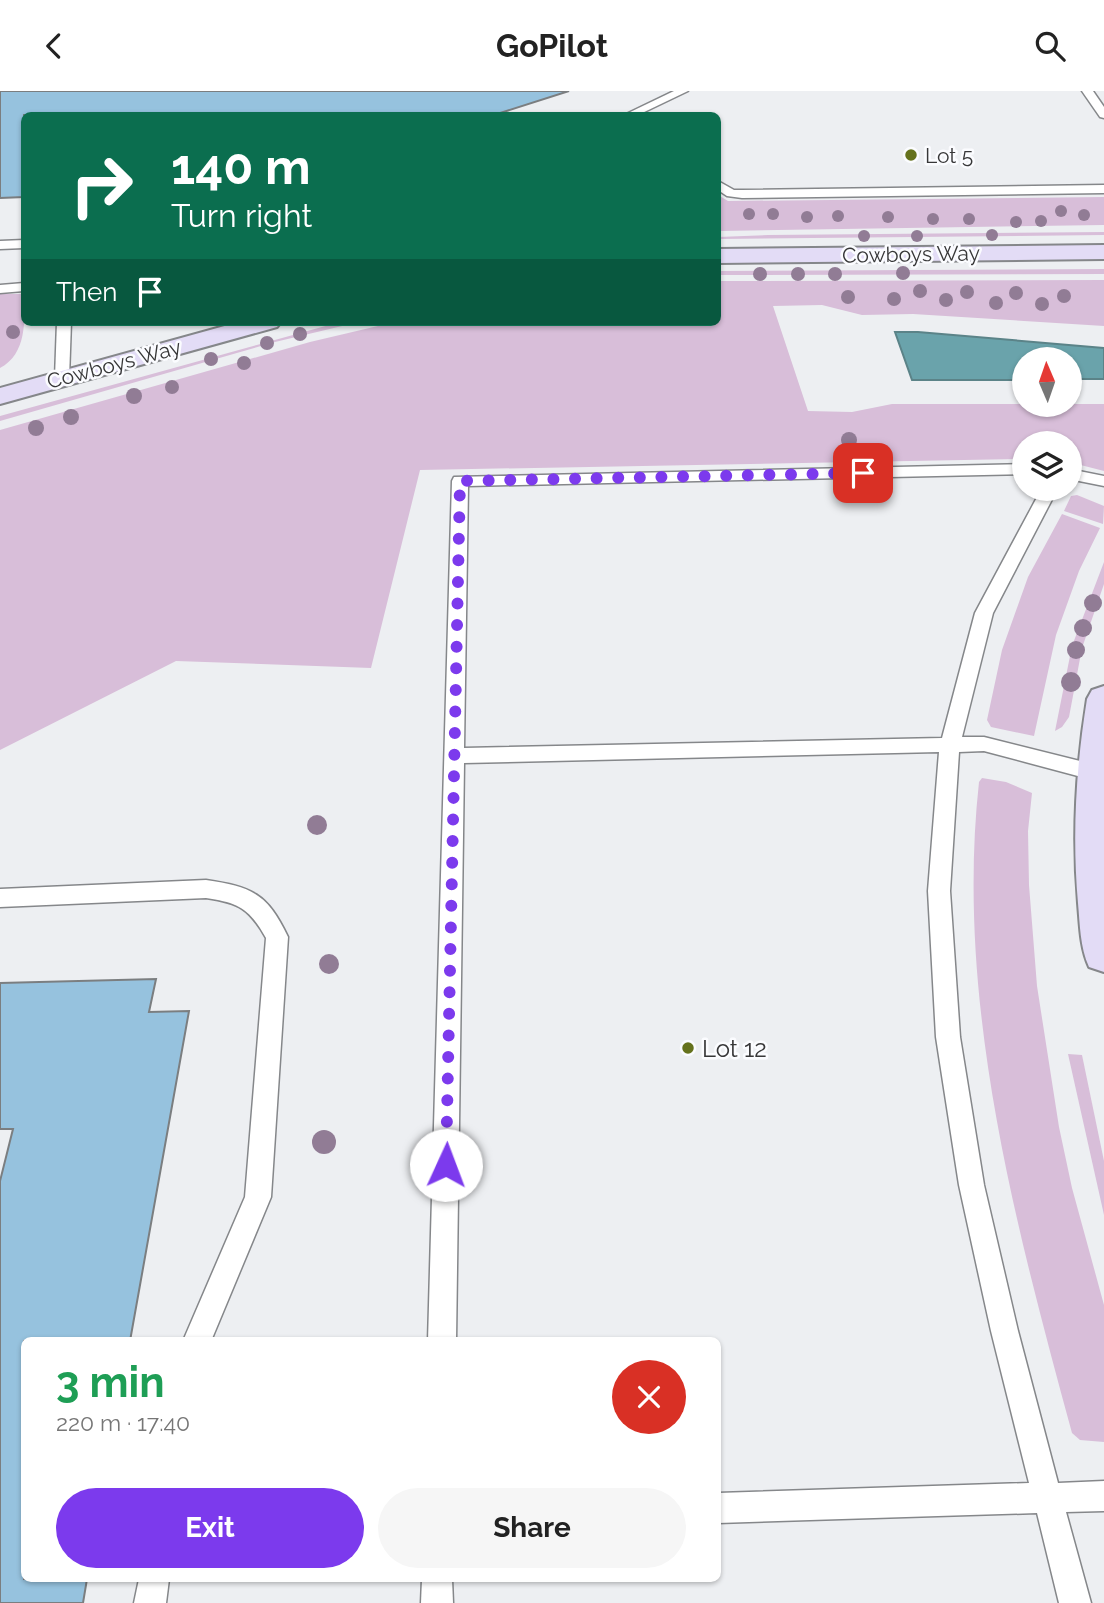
<!DOCTYPE html>
<html lang="en">
<head>
<meta charset="utf-8">
<style>
	body { margin:0; font-family:Raleway,sans-serif; background:#f6f6f6; color:#222; height:100vh; display:flex; flex-direction:column; font-size:26px; white-space:nowrap }
	* { box-sizing:border-box; margin:0 }
	p { font-size:23px; color:#767676 }
	.icon { flex:none; width:38px; height:38px; fill:none; stroke:currentColor; stroke-width:2; stroke-linecap:round; stroke-linejoin:round }
	.map { position:relative; flex:1; overflow:hidden }
	.details { position:absolute; left:21px; top:1246px; width:700px; height:245px; display:flex; flex-direction:column; background:#fff; border-radius:10px; box-shadow:0 2px 5px #0004 }
	.details>* { flex:none }
	.top-card { position:absolute; left:21px; top:21px; width:700px; height:214px; border-radius:10px; box-shadow:0 2px 5px #0004; background:#0b6e4f; color:#fff; overflow:hidden }
	.needle { width:46px; rotate:358deg }
	.fabs { position:absolute; left:1012px; top:256px; display:grid; gap:14px }
	.fabs a { display:grid; place-items:center; width:70px; height:70px; border-radius:50%; background:#fff; box-shadow:0 2px 5px #0004; font-size:35px }
	.pin { position:absolute; display:grid; place-items:center; width:60px; height:60px; color:#fff; margin:-30px; border-radius:14px; box-shadow:0 4px 10px #0006 }
	.me { position:absolute; width:77px; margin:-38px; rotate:2deg; stroke-linejoin:round; filter:drop-shadow(0 0 5px #0008) }
	.turn { display:flex; align-items:center; gap:24px; height:147px; padding:0 35px; font-size:32px }
	.turn .icon { width:91px; height:91px; stroke-width:2.5 }
	.turn b { display:block; font-size:49px; line-height:60px }
	.then { display:flex; align-items:center; height:66px; padding:0 35px; background:#0003; gap:14px; font-size:26px }
	.round { display:grid; place-items:center; flex:none; width:74px; height:74px; border-radius:37px; background:#f6f6f6 }
	.head { display:flex; align-items:center; justify-content:space-between; height:119px; padding:0 35px }
	h1 { font-size:42px; font-weight:700; line-height:52px; color:#1e9e55 }
	.primary-button { display:flex; gap:14px; margin-top:auto; padding:14px 35px }
	.primary-button a { flex:1; height:80px; border-radius:42px; background:#7c3aed; color:#fff; font-size:28px; font-weight:700; line-height:80px; text-align:center }
	.primary-button a+a { background:#f6f6f6; color:#222 }
	header { display:flex; justify-content:space-between; align-items:center; height:91px; padding:0 35px; background:#fff; font-size:32px; font-weight:700 }
	.map>svg:first-child { display:block }
	.green { fill:#d8bed9 }
	.water { fill:#6aa3ab; stroke:#5b8388; stroke-width:2 }
	.building { fill:#96c2de; stroke:#7b7e80; stroke-width:2 }
	.lines { fill:none; stroke-linecap:round; stroke-linejoin:round }
	.lane-casing { stroke:#85878a; stroke-width:3 }
	.secondary-casing { stroke:#85878a; stroke-width:4 }
	.lane { fill:#fff; fill-rule:evenodd }
	.secondary { fill:#e3dcf6; fill-rule:evenodd }
	.tree { fill:#917c95 }
	.route { stroke:#7c3aed; stroke-width:12; stroke-dasharray:0 21.6 }
	.poi-dot { fill:#65721d; stroke:#fbfcff; stroke-width:2.5 }
	.labels { text-anchor:middle; dominant-baseline:central; stroke-width:5; stroke-linejoin:round; paint-order:stroke }
	.far-poi-label { font-size:21px; fill:#373738; stroke:#fbfcff; text-anchor:start }
	.far-street-label { font-size:21px; fill:#373738; stroke:#fbfcff }
	.poi-label { font-size:24px; fill:#373738; stroke:#fbfcff; text-anchor:start }
</style>
</head>
<body>
<header><svg class="icon" aria-label="back" viewBox="0 0 24 24"><path d="M15 5l-7 7 7 7"/></svg>GoPilot<svg class="icon" aria-label="search" viewBox="0 0 24 24"><circle cx="10" cy="10" r="6"/><path d="M15 15l6 6"/></svg></header>
<div class="map">
<svg width="1104" height="1512" viewBox="0 0 1104 1512">
	<rect width="100%" height="100%" fill="#edeff2"/>
	<g class="green">
		<path d="M718,104L728,110L1104,106V134L719,140Z"/>
		<path d="M1104,141V144L718,148V146L768,144Z"/>
		<path d="M1104,178V183L718,184V180Z"/>
		<path d="M1104,189V235L913,223L862,224L822,214L773,215L808,320L852,321L892,313H1104V380L1069,371V352H1024V368L420,379L371,577L176,570L0,659V339L310,251L395,231H718V190Z"/>
		<path d="M0,203H24C25,229 27,263 0,277Z"/>
		<path d="M340,231H359L275,251L0,330V325Z"/>
		<path d="M1077,404L1104,415L1103,433L1064,420L1071,405Z"/>
		<path d="M1062,423L1100,437L1079,480L1056,544L1034,645L991,636L987,629L1002,559L1028,486Z"/>
		<path d="M1104,471V493L1082,557L1069,626L1062,636L1055,640L1072,555Z"/>
		<path d="M982,687L1006,691L1032,702L1028,740L1029,794L1037,895L1059,1036L1072,1097L1104,1214V1351L1080,1349L1072,1342C1015,1132 955,910 979,691Z"/>
		<path d="M1068,963L1082,964L1104,1070V1124Z"/>
	</g>
	<path class="water" d="M895,241H918L1104,257V288H1069V268H1024V289H912Z"/>
	<g class="building">
		<path d="M0,0H569L494,24H24V106L0,107Z"/>
		<path d="M156,888L149,921L189,920L130,1250H24V1488H87L83,1512H0V1090L13,1038H0V892Z"/>
	</g>
	<g class="lines">
		<defs>
			<g id="lane">
				<path d="M674,0H688L638,24H624Z"/>
				<path d="M1082,0H1093L1104,16V27L1100,26Z"/>
				<path d="M718,90L734,99H742L1104,94V102L742,107L727,105L718,99Z"/>
				<path d="M24,149V157L0,158V150Z"/>
				<path d="M24,192V200L0,202V194Z"/>
				<path d="M57,231H71L69,287L62,291L55,287Z"/>
				<path d="M1024,373V383L468,395L464,657L942,647L975,522L1042,397H1058L993,522L962,646H984L1104,676V692L984,660L959,661L950,800L960,946L984,1094L1018,1240L1058,1392L1104,1390V1420L1066,1421L1091,1512H1059L1037,1422L718,1432V1402L1029,1392L991,1240L959,1094L936,946L928,800L939,661L464,672L456,1250H428L452,390L454,386Z"/>
				<path d="M1069,378L1104,385V395L1069,388Z"/>
				<path d="M206,789C252,796 267,802 288,846L271,1106L211,1250H183L245,1106L266,847C249,817 239,812 206,807L0,816V798Z"/>
				<path d="M139,1488H169L166,1512H134Z"/>
				<path d="M422,1488H452L453,1512H421Z"/>
			</g>
			<g id="secondary">
				<path d="M1104,154V168L718,172V158Z"/>
				<path d="M239,231H281L277,236L0,313V297Z"/>
				<path d="M1104,595V881L1089,876C1080,856 1080,834 1078,812C1072,744 1076,676 1087,608L1092,599Z"/>
			</g>
		</defs>
		<use href="#lane" class="lane-casing"/>
		<use href="#secondary" class="secondary-casing"/>
		<use href="#lane" class="lane"/>
		<use href="#secondary" class="secondary"/>
	</g>
	<g class="tree">
		<circle cx="1061" cy="120" r="6"/>
		<circle cx="749" cy="123" r="6"/>
		<circle cx="773" cy="123" r="6"/>
		<circle cx="1084" cy="124" r="6"/>
		<circle cx="838" cy="125" r="6"/>
		<circle cx="807" cy="126" r="6"/>
		<circle cx="888" cy="126" r="6"/>
		<circle cx="933" cy="128" r="6"/>
		<circle cx="969" cy="128" r="6"/>
		<circle cx="1041" cy="130" r="6"/>
		<circle cx="1016" cy="131" r="6"/>
		<circle cx="992" cy="144" r="6"/>
		<circle cx="864" cy="145" r="6"/>
		<circle cx="917" cy="145" r="6"/>
		<circle cx="903" cy="182" r="7"/>
		<circle cx="760" cy="183" r="7"/>
		<circle cx="798" cy="183" r="7"/>
		<circle cx="835" cy="183" r="7"/>
		<circle cx="920" cy="200" r="7"/>
		<circle cx="967" cy="201" r="7"/>
		<circle cx="1016" cy="202" r="7"/>
		<circle cx="1064" cy="205" r="7"/>
		<circle cx="848" cy="206" r="7"/>
		<circle cx="894" cy="208" r="7"/>
		<circle cx="946" cy="209" r="7"/>
		<circle cx="996" cy="212" r="7"/>
		<circle cx="1042" cy="213" r="7"/>
		<circle cx="13" cy="241" r="7"/>
		<circle cx="300" cy="243" r="7"/>
		<circle cx="267" cy="252" r="7"/>
		<circle cx="211" cy="268" r="7"/>
		<circle cx="244" cy="272" r="7"/>
		<circle cx="172" cy="296" r="7"/>
		<circle cx="134" cy="305" r="8"/>
		<circle cx="71" cy="326" r="8"/>
		<circle cx="36" cy="337" r="8"/>
		<circle cx="849" cy="349" r="8"/>
		<circle cx="1093" cy="512" r="9"/>
		<circle cx="1083" cy="537" r="9"/>
		<circle cx="1076" cy="559" r="9"/>
		<circle cx="1071" cy="591" r="10"/>
		<circle cx="317" cy="734" r="10"/>
		<circle cx="329" cy="873" r="10"/>
		<circle cx="324" cy="1051" r="12"/>
	</g>
	<g class="lines">
		<path class="route" d="M446,1074L460,390L863,382"/>
	</g>
	<g class="poi-dot">
		<circle cx="911" cy="64" r="7"/>
		<circle cx="688" cy="957" r="7"/>
	</g>
	<g class="labels">
		<g class="far-poi-label">
			<text x="925" y="64">Lot 5</text>
		</g>
		<g class="far-street-label">
			<text transform="translate(911 163) rotate(-1)">Cowboys Way</text>
			<text transform="translate(114 273) rotate(-15)">Cowboys Way</text>
		</g>
		<g class="poi-label">
			<text x="702" y="957">Lot 12</text>
		</g>
	</g>
</svg>
<div class="fabs">
<a><svg class="needle" viewBox="-14 -14 28 28"><path d="M0-13l5 13h-10z" fill="#e53935"/><path d="M0 13l5-13h-10z" fill="#767676"/></svg></a>
<a><svg class="icon" aria-label="layers" viewBox="0 0 24 24"><path d="M12 4l9 5-9 5-9-5zM3 14l9 5 9-5"/></svg></a>
</div>
<div class="pin" style="left:863px;top:382px;background:#d93025"><svg class="icon" aria-label="arrive" viewBox="0 0 24 24"><path d="M6 21V4h12l-3 4 3 4H6"/></svg></div>
<svg class="me" style="left:446px;top:1074px" viewBox="-20 -20 40 40"><circle r="19" fill="#fff"/><path d="M0-13L10 11 0 6-10 11z" fill="#7c3aed"/></svg>
<div class="top-card">
<div class="turn"><svg class="icon" aria-label="right" viewBox="0 0 24 24"><path d="M7 20v-9h11M14 6l5 5-5 5"/></svg><div><b>140 m</b>Turn right</div></div>
<div class="then">Then<svg class="icon" aria-label="arrive" viewBox="0 0 24 24"><path d="M6 21V4h12l-3 4 3 4H6"/></svg></div>
</div>
<section class="details">
<div class="head"><div><h1>3 min</h1><p>220 m · 17:40</p></div><a class="round" style="background:#d93025;color:#fff"><svg class="icon" aria-label="close" viewBox="0 0 24 24"><path d="M6 6l12 12M18 6L6 18"/></svg></a></div>
<div class="primary-button"><a>Exit</a><a>Share</a></div>
</section>
</div>
</body>
</html>
